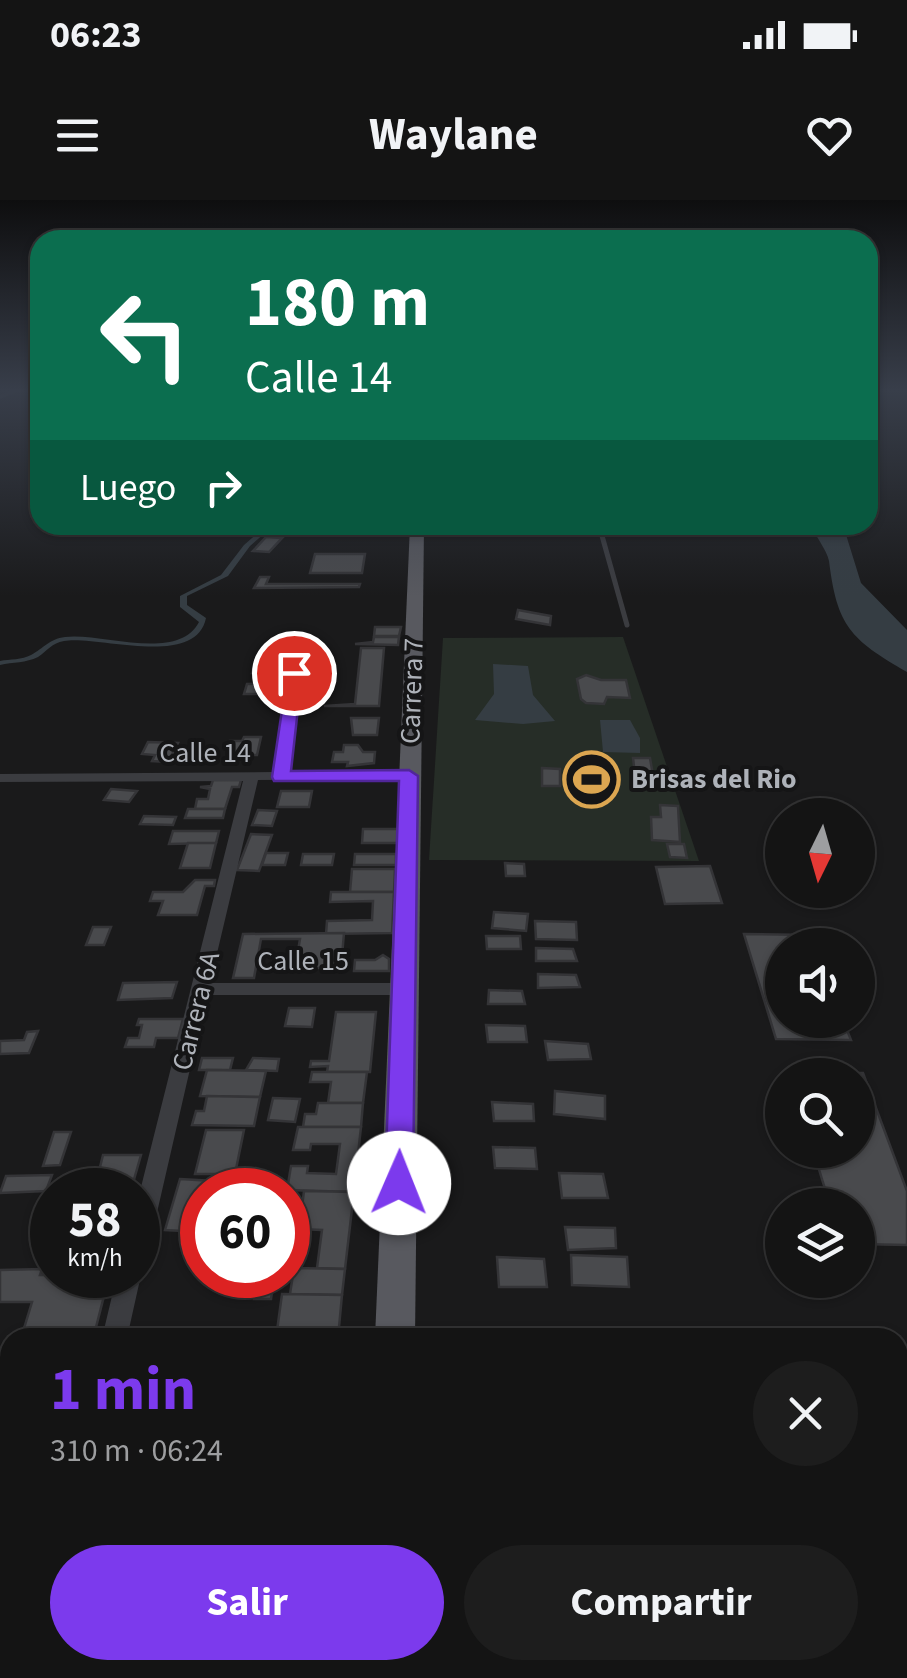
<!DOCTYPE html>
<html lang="es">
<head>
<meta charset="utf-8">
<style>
	body { margin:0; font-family:"Source Sans 3",sans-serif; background:#1d1d1d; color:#f1f3f6; height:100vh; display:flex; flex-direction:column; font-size:38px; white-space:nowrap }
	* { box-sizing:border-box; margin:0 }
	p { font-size:32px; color:#9d9ea0 }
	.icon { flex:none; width:55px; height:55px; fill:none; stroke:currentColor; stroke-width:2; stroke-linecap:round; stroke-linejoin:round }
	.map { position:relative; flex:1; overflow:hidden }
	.side { position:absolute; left:0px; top:1128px; width:908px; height:352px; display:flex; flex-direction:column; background:#141414; border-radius:30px 30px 0 0; box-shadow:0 2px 8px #0004,0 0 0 2px #333334 }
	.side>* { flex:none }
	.hud { position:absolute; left:30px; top:30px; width:848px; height:305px; border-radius:30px; box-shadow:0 2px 8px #0004,0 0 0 2px #333334; background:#0b6e4f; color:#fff; overflow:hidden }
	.needle { width:65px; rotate:185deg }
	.fabs { position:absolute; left:765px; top:598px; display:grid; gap:20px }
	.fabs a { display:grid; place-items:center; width:110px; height:110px; border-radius:50%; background:#141414; box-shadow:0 2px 8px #0004,0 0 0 2px #333334; font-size:50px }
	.speed { position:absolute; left:30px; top:968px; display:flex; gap:20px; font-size:50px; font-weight:700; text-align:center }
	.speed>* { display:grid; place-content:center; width:130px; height:130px; border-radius:50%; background:#141414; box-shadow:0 2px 8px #0004,0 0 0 2px #333334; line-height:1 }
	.speed small { font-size:25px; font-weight:400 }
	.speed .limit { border:15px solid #d22; background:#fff; color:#111 }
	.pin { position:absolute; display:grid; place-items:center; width:85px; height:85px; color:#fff; margin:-42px; border:5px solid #fff; border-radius:50%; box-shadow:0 2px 10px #0007 }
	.me { position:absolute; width:110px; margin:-55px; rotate:1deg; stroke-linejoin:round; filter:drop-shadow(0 0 8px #0008) }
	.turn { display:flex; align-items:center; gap:35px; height:210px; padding:0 50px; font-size:45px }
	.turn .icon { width:130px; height:130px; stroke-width:2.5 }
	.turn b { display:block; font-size:70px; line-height:85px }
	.then { display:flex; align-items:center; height:95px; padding:0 50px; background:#0003; gap:20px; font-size:38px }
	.round { display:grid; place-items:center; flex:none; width:105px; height:105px; border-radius:52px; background:#1d1d1d }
	.summary { display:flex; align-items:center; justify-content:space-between; height:170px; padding:0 50px }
	h1 { font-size:60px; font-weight:700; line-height:75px; color:#7c3aed }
	.cta { display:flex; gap:20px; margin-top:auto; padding:20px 50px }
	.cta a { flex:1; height:115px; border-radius:60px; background:#7c3aed; color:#fff; font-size:40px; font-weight:700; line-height:115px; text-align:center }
	.cta a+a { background:#1d1d1d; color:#f1f3f6 }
	.status { display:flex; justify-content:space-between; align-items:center; height:70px; padding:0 50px; background:#141414; direction:ltr }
	.status svg { height:28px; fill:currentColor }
	header { display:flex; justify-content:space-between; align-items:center; height:130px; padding:0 50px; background:#141414; font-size:45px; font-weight:700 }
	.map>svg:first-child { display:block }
	.green { fill:#262d27 }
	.water { fill:#353d43 }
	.building { fill:#494a4d; stroke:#343437; stroke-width:2.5 }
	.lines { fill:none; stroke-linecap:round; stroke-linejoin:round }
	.lane { stroke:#3b3c40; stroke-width:5 }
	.street { fill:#3b3c40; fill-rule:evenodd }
	.primary { fill:#58595f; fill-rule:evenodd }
	.route { fill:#7c3aed; stroke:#51269a; stroke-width:2.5 }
	.labels { text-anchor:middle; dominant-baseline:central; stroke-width:8; stroke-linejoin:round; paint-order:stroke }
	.street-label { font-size:28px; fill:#aeb2b9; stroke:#151516 }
	.poi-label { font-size:28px; font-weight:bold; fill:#aeb2b9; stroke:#151516; text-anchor:start }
</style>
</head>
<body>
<div class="status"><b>06:23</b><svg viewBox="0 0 49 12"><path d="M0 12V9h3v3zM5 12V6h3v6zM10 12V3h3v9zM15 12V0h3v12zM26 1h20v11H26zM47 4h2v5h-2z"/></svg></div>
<header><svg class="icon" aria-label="menu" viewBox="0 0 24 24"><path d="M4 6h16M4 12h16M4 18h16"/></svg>Waylane<svg class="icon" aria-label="heart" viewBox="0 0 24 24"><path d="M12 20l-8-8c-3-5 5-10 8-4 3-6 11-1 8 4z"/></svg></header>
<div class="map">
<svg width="907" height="1478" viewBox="0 0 907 1478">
	<rect width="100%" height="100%" fill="#1a1a1b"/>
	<path class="green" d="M623,437L699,661L429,660L443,438Z"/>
	<g class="water">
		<path d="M267,325H274L250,346L228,376L187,396V405L206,418C196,469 97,435 64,441C52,443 47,451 38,457C26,463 13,462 0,465V461C10,459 22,460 31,455C44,448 49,439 65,437C100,432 178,463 199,422L180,407V396L221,375L244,345Z"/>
		<path d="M811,325H843L861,383L907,430V472C850,439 837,426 829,361C827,350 815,336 811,325Z"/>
		<path d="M493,464L528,466L533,495L555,521L523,524L475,520L494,494Z"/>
		<path d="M600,520H630L640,538V553L603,552Z"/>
	</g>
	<g class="building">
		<path d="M266,337L282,338L269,352L253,351Z"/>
		<path d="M315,354H365L362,373H310Z"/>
		<path d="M260,377H269L266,384H360L359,387L254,388Z"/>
		<path d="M518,410L551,416L550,425L516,419Z"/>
		<path d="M375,427H401L399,436H374Z"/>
		<path d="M374,437H399L398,445L355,444L373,442Z"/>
		<path d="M361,448H384L379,506H324L355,504Z"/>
		<path d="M256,461H280L277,473H252Z"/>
		<path d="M586,475L601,480H626L630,498L607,497L604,504L586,503L581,499L577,479Z"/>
		<path d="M274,483L272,494H244L247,484Z"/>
		<path d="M351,518H379L377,535H353Z"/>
		<path d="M244,537H261L257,555H230V541H242Z"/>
		<path d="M148,542L178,543L168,562L152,561L155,555L142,554Z"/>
		<path d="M344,545H358L363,552H375L374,563L347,566L348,562H332L334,552H343Z"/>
		<path d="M633,558H650L653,575H635Z"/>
		<path d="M542,568L560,569V586H542Z"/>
		<path d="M213,580H241L239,587H232L225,609H195L197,599H208L210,589L200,587L211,586Z"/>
		<path d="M111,589L137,591L129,602L104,600Z"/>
		<path d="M281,591H312L309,607H277Z"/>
		<path d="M660,605L678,606L680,642L652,640L651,617H661Z"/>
		<path d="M188,609H225L223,618H185Z"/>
		<path d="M258,610L277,611L272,626L252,625Z"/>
		<path d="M144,616L176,617L173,625L140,624Z"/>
		<path d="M363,629H398L397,643H362Z"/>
		<path d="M173,631H219L216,643L169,644Z"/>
		<path d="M251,634L272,635L259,671L237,670Z"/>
		<path d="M188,643H216L210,668H180Z"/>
		<path d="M667,644H684L687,658L670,657Z"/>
		<path d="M266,653H288L285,665H262Z"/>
		<path d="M303,654H334L332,665H301Z"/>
		<path d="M355,654H396V665H354Z"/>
		<path d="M505,663L524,664L525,676H506Z"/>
		<path d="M710,666L722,703L665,704L656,667Z"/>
		<path d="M352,669H395L394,692H350Z"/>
		<path d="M195,680H215L214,686H205L197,715H158L163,701H150L153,692H183Z"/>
		<path d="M331,692H394L392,733L326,734L327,721L372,720L373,701L330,702Z"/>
		<path d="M494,712L528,714L526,731L492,728Z"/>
		<path d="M535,721L576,722L577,740L536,739Z"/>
		<path d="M93,727H111L104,745H86Z"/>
		<path d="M344,733L341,768H295L300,739H261L254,778H233L243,734Z"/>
		<path d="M744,734L810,735L814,745H782V820H843L851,840L776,839Z"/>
		<path d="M486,736H520L521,749H487Z"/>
		<path d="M536,748L573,749L577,761H536Z"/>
		<path d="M383,755L389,759V771H354L355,760H375Z"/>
		<path d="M538,774L576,775L580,787L538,788Z"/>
		<path d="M177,782L172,798L118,800L123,783Z"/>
		<path d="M489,790L522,791L525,804H488Z"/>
		<path d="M289,808H315L312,827L285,826Z"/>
		<path d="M336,812H376L370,872H327L328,866L310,867L311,861H329Z"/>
		<path d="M139,819H183L178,838H156L154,847H125L128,838H139L142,825H137Z"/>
		<path d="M486,825L525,826L527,842H488Z"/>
		<path d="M38,831L29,853L0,854V841L24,840L27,832Z"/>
		<path d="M545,841L588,844L591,859L548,860Z"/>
		<path d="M202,858H233L230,870H199Z"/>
		<path d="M253,858L279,859L277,871L246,870Z"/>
		<path d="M207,870L266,871L260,897L200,896Z"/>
		<path d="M312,872H367L363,903H328L331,882H310Z"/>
		<path d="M789,873H863L907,991V1045L858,1044V1005H830L813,950H858V875Z"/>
		<path d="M555,891L605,896V919L554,914Z"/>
		<path d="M207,896L260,897L254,926L192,925L196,911H204Z"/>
		<path d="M273,898L300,899L295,922L268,920Z"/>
		<path d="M492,902L533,904L534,921H494Z"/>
		<path d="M318,903H363L361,927H303L305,914H316Z"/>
		<path d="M298,927H361L354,992L287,990L291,966H308L307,973L336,974L340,944H311L310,950H293Z"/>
		<path d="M206,930H244L235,974H195Z"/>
		<path d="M54,932H71L60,965L43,966Z"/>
		<path d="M493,947L535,948L537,969L495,968Z"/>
		<path d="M103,955H141L131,990H93L96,979L90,980L92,975H98Z"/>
		<path d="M559,973L603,974L608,998H562Z"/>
		<path d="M52,975L46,991L0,993L6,976Z"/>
		<path d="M180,979L214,981L212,990H202L201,1032L165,1030Z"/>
		<path d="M304,991L354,992L345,1069L317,1068L322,1030L299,1029Z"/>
		<path d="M565,1027L615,1028L616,1048L568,1050Z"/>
		<path d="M571,1055L627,1057L629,1087L572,1085Z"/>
		<path d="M497,1057L544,1059L547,1087H499Z"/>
		<path d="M294,1068L345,1069L342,1095L290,1094Z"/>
		<path d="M42,1069L40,1075H101L96,1095L104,1096L94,1135H22L32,1102H0V1070Z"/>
		<path d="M258,1075H275L271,1099H254Z"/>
		<path d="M282,1094L342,1095L338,1138H276Z"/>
		<path d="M0,1277H10V1317L0,1318Z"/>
		<path d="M73,1470H131L130,1478H71Z"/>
		<path d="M272,1470H328V1478H262Z"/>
	</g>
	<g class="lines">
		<path class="lane" d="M599,325L627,425"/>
		<g class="street">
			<path d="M14,189H24L0,199V195Z"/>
			<path d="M294,469L300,473L289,572L409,571L416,575L409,579L258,580L210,783H404L413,789L404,795H207L150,1043L146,1050L138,1053V999L243,581L0,582V574L275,572L288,473Z"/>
			<path d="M138,1067L141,1075L127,1138H102L117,1075H138Z"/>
			<path d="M17,1470H49L47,1478H15Z"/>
		</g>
		<g class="primary">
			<path d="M410,325H424L415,1138H375Z"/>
			<rect x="362" y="1470" width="50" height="8"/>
		</g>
	</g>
	<linearGradient id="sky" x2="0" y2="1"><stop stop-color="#0e0e0f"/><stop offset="0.48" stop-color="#383e4a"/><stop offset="1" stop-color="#383e4a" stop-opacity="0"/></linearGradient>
	<rect width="907" height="396" fill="url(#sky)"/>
	<path class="route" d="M288,470L302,473L291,571L409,570L418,576L413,983L409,991L399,995L389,991L385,983L399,581H274L272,577Z"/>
	<defs>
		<symbol id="stadium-ring" viewBox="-11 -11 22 22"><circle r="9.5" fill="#151516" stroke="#dca651" stroke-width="1.5"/><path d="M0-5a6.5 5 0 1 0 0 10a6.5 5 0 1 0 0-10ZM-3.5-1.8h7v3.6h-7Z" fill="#dca651"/></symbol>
	</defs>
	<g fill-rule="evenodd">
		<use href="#stadium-ring" x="560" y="548" width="63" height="63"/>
	</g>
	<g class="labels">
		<g class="street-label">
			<text transform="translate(412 491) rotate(-88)">Carrera 7</text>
			<text x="205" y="553">Calle 14</text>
			<text x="303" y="761">Calle 15</text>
			<text transform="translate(196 811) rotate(-76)">Carrera 6A</text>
		</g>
		<g class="poi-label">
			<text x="631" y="579">Brisas del Rio</text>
		</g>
	</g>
</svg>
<div class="fabs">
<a><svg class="needle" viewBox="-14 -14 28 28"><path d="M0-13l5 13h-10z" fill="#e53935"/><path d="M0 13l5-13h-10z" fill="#9d9ea0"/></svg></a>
<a><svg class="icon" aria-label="sound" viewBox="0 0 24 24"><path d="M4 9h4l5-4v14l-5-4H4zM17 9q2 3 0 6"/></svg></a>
<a><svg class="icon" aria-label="search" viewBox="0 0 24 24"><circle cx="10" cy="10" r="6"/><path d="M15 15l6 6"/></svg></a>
<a><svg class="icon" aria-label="layers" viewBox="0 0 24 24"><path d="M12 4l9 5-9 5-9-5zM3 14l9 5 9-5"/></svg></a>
</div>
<div class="speed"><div>58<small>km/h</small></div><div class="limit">60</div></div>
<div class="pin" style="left:294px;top:473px;background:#d93025"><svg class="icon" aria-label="arrive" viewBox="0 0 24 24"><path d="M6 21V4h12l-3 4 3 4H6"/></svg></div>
<svg class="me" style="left:399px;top:983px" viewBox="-20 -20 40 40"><circle r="19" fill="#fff"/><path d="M0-13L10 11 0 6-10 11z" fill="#7c3aed"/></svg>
<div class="hud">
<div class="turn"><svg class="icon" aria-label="left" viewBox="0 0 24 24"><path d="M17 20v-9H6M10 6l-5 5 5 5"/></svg><div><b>180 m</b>Calle 14</div></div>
<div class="then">Luego<svg class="icon" aria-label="right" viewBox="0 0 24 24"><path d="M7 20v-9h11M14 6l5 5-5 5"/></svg></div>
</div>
<section class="side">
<div class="summary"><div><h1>1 min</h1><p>310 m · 06:24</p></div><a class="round"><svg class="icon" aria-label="close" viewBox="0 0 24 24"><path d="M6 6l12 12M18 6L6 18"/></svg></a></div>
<div class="cta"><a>Salir</a><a>Compartir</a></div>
</section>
</div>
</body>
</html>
